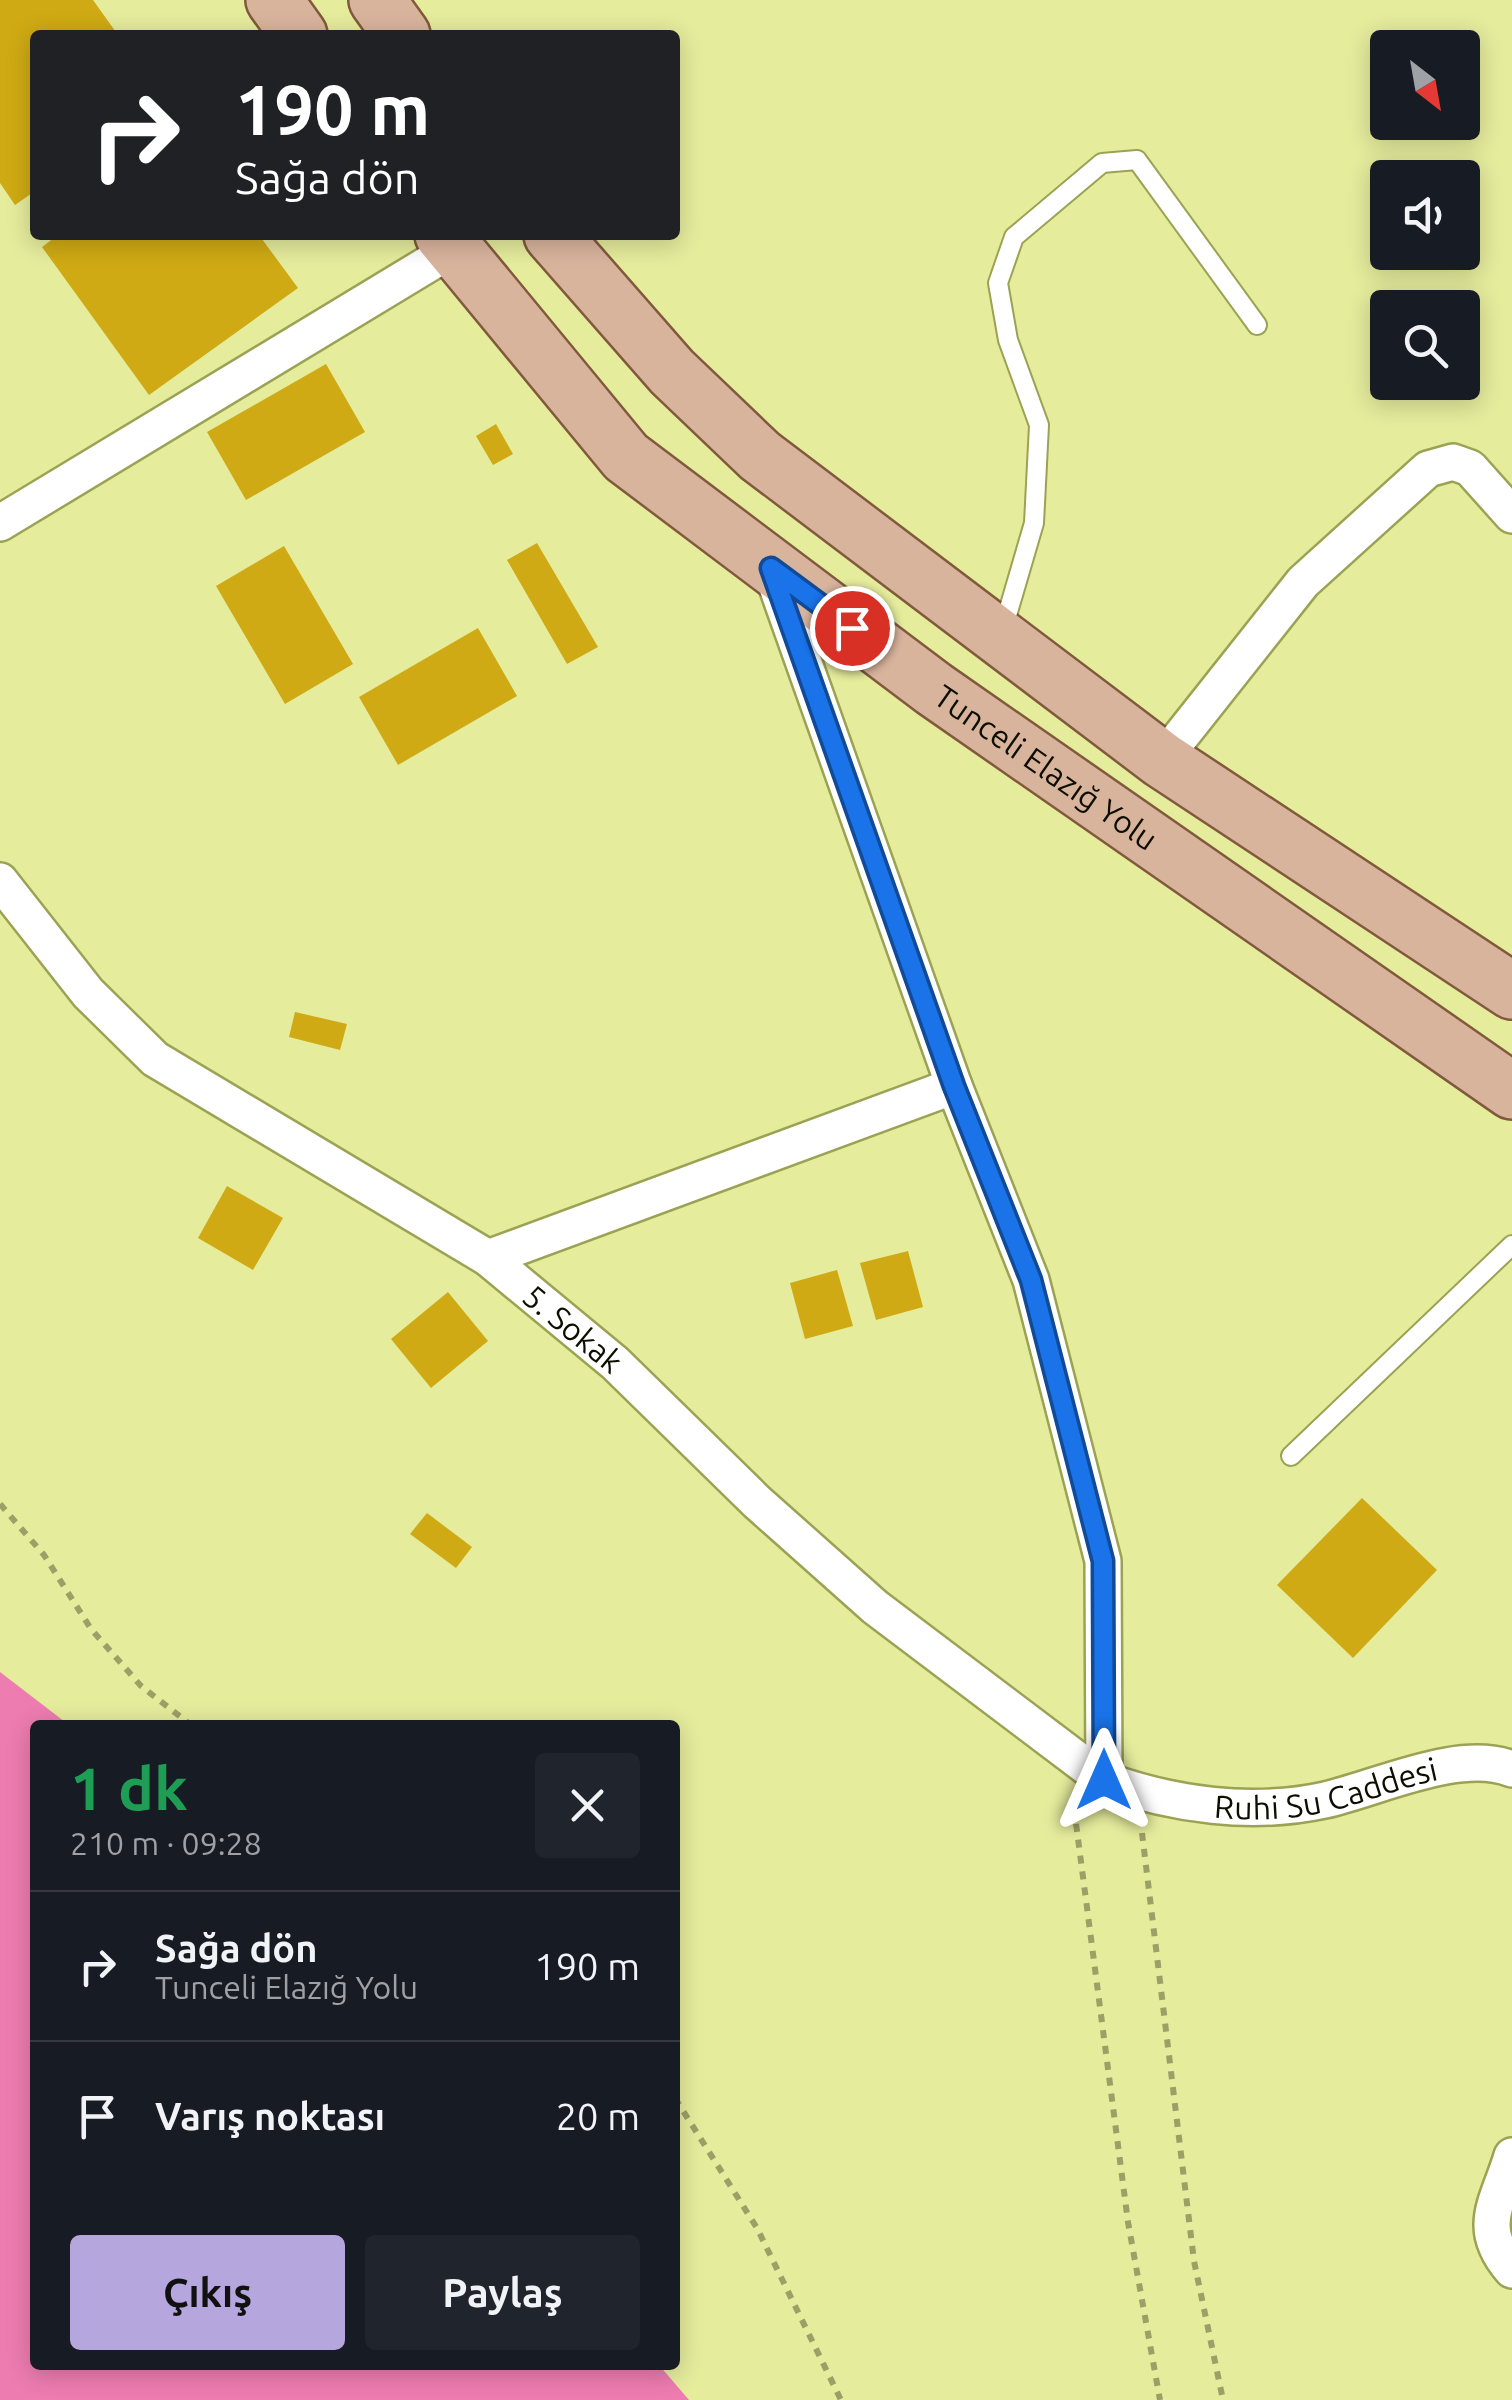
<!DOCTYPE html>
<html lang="tr">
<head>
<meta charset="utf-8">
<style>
	body { margin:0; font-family:Ubuntu,sans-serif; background:#20242c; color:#f1f3f6; height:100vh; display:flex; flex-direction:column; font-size:38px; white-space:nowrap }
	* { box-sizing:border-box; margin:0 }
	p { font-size:32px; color:#9ea1a6 }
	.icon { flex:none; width:55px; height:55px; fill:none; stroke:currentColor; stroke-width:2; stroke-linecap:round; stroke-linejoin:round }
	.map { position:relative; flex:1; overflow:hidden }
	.side { position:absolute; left:30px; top:1720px; width:650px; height:650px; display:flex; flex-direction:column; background:#171b24; border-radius:10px; box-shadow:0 5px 25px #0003 }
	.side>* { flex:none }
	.hud { position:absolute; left:30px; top:30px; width:650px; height:210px; border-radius:10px; box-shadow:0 5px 25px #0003; background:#202124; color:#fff; overflow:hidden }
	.needle { width:65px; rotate:149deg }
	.buttons { position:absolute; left:1370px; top:30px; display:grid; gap:20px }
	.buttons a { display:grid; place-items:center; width:110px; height:110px; border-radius:10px; background:#171b24; box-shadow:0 5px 25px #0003; font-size:50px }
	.pin { position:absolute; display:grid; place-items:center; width:85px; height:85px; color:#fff; margin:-42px; border:5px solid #fff; border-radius:50%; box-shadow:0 2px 10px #0007 }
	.me { position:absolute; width:110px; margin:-55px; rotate:0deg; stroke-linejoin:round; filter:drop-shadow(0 0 8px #0008) }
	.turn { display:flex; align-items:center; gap:35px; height:210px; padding:0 40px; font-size:45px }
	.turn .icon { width:130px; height:130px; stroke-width:2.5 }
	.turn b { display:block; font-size:70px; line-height:85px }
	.round { display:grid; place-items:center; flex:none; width:105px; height:105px; border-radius:10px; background:#20242c }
	.head { display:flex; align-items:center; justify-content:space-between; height:170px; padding:0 40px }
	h1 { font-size:60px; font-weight:700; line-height:75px; color:#1e9e55 }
	.button { display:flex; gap:20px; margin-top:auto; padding:20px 40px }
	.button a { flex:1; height:115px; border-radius:10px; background:#b5a6de; color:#111; font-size:40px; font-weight:700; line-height:115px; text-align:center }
	.button a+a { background:#20242c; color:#f1f3f6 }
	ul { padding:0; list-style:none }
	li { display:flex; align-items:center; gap:30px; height:150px; padding:0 40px; border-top:2px solid #363941 }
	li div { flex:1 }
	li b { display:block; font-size:38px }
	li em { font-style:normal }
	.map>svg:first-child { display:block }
	.water { fill:#ed7cb0 }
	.building { fill:#cfaa14 }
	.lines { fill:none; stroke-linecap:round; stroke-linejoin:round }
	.lane-casing { stroke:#9ca254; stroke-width:22 }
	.street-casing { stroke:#9ca254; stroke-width:40 }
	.primary-casing { stroke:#81593c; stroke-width:60 }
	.path { stroke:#9ba067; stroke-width:6; stroke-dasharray:8 8; stroke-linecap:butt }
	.lane { stroke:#fff; stroke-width:18 }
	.street { stroke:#fff; stroke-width:35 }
	.primary { stroke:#d9b49d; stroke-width:55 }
	.route-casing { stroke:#114b97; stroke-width:25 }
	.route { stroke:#1a73e8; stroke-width:18 }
	.labels { text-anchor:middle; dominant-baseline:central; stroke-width:8; stroke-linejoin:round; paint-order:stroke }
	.street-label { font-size:32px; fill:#0d0e00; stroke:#e5ec9c }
</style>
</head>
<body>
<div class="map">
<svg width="1512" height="2400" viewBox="0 0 1512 2400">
	<rect width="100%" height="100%" fill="#e5ec9c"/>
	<path class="water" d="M0,1672L69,1725H35V2365H659L689,2400H0Z"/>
	<g class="building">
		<path d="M0,0H93L118,35H35V191L15,205L0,183Z"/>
		<path d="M58,235H259L298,288L149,395L42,247Z"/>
		<path d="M326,364L365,432L246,500L207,432Z"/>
		<path d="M496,424L513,454L493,465L476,436Z"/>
		<path d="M537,543L598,647L567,664L507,560Z"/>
		<path d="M284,546L353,664L285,704L216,586Z"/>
		<path d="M478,628L517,696L398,765L359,697Z"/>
		<path d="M295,1012L347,1024L340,1050L289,1037Z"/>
		<path d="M227,1186L283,1218L253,1270L198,1238Z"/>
		<path d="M908,1251L923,1307L876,1320L860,1263Z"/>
		<path d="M837,1270L853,1326L805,1339L790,1283Z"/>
		<path d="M448,1292L488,1341L431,1388L391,1339Z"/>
		<path d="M1362,1498L1437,1570L1353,1658L1277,1585Z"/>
		<path d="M427,1513L472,1547L456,1568L410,1534Z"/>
	</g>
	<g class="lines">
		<defs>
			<g id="lane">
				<path d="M1003,629L1034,523L1039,425L1008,340L998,283L1014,237L1102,163L1137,160L1257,325"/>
				<path d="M1291,1456L1512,1245"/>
			</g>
			<g id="street">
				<path d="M0,523L453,249"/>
				<path d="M771,570L954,1086L1031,1280L1103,1561L1104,1780"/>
				<path d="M1162,760L1303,582L1428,469L1453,462L1470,468L1512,515"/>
				<path id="s1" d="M0,881L88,993L155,1059L488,1258L615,1363L757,1502L875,1607L1104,1780C1173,1805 1252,1816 1325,1800C1378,1788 1460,1748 1512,1769"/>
				<path d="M488,1258L954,1086"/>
				<path d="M1512,2156C1498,2203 1475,2227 1512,2270"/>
			</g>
			<g id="primary">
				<path d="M274,0L299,35"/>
				<path d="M377,0L402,35"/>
				<path id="s2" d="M443,235L626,457L934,689L1512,1091"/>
				<path d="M552,235L672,372L760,456L1162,760L1512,991"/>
			</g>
		</defs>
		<use href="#lane" class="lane-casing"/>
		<use href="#street" class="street-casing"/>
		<use href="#primary" class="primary-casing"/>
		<g class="path">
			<path d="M0,1504L44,1555L91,1629L141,1686L191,1725"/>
			<path d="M1074,1808L1128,2222L1160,2400"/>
			<path d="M1142,1833L1194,2261L1223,2400"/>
			<path d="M675,2098L757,2228L841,2400"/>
		</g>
		<use href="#lane" class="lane"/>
		<use href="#street" class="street"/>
		<use href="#primary" class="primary"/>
	</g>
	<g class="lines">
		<defs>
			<path id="route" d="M852,628L771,568L954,1086L1031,1280L1103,1561L1104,1780"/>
		</defs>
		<use href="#route" class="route-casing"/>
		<use href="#route" class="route"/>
	</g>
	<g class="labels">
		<g class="street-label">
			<text stroke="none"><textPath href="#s2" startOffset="810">Tunceli Elazığ Yolu</textPath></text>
			<text stroke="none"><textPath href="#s1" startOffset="735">5. Sokak</textPath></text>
			<text stroke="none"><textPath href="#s1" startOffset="1660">Ruhi Su Caddesi</textPath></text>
		</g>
	</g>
</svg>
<div class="buttons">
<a><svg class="needle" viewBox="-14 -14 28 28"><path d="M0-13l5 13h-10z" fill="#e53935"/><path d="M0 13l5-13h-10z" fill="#9ea1a6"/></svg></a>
<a><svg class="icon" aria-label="sound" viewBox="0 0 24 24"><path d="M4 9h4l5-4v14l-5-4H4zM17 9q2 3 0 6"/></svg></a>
<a><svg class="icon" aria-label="search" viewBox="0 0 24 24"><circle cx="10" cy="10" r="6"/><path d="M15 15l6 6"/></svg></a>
</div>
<div class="pin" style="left:852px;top:628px;background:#d93025"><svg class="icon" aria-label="arrive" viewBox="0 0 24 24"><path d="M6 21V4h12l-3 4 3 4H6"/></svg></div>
<svg class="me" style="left:1104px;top:1780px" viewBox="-20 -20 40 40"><path d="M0-17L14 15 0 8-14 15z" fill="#1a73e8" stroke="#fff" stroke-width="4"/></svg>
<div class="hud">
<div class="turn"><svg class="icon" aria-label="right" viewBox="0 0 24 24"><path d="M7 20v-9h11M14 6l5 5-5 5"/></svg><div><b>190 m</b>Sağa dön</div></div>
</div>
<section class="side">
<div class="head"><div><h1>1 dk</h1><p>210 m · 09:28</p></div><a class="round"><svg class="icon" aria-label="close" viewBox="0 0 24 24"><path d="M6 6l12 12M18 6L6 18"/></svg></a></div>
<ul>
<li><svg class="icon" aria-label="right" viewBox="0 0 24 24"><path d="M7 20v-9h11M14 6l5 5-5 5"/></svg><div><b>Sağa dön</b><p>Tunceli Elazığ Yolu</p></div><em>190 m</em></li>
<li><svg class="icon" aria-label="arrive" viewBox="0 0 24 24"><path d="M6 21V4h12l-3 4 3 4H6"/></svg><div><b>Varış noktası</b></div><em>20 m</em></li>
</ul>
<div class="button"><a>Çıkış</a><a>Paylaş</a></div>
</section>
</div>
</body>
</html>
